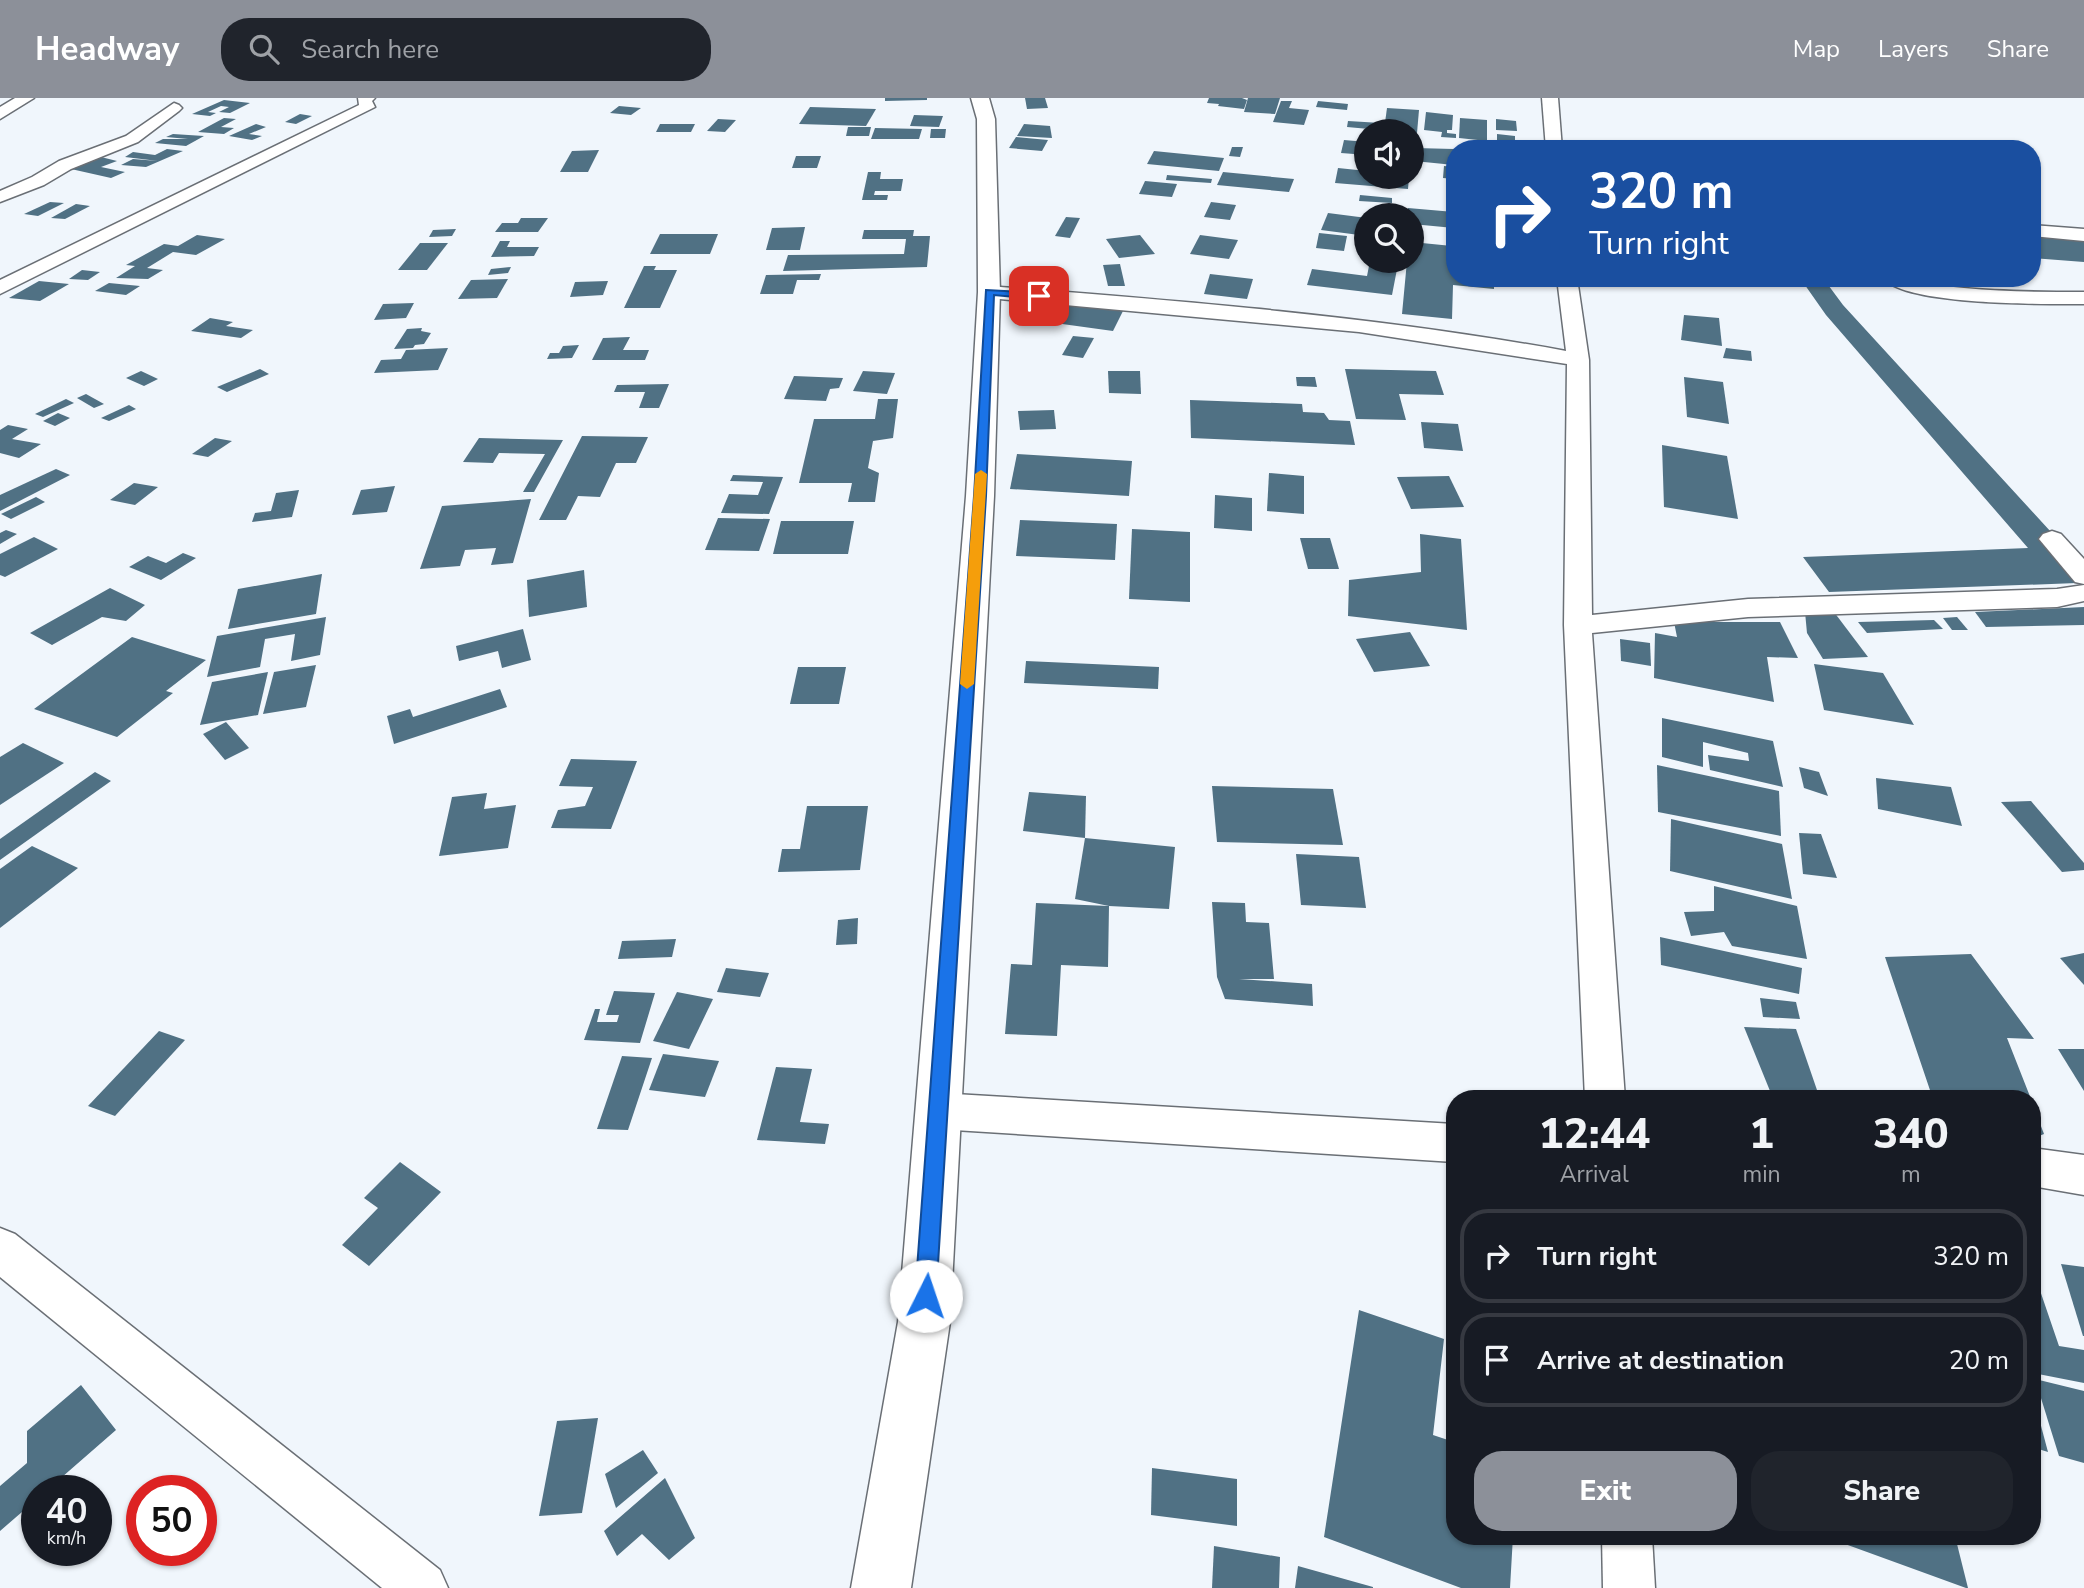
<!DOCTYPE html>
<html lang="en">
<head>
<meta charset="utf-8">
<style>
	body { margin:0; font-family:"Nunito Sans",sans-serif; background:#20242c; color:#f1f3f6; height:100vh; display:flex; flex-direction:column; font-size:26px; white-space:nowrap }
	* { box-sizing:border-box; margin:0 }
	p { font-size:23px; color:#9ea1a6 }
	.icon { flex:none; width:38px; height:38px; fill:none; stroke:currentColor; stroke-width:2; stroke-linecap:round; stroke-linejoin:round }
	.map { position:relative; flex:1; overflow:hidden }
	.sheet { position:absolute; left:1446px; top:992px; width:595px; height:455px; display:flex; flex-direction:column; background:#171b24; border-radius:28px; box-shadow:0 2px 5px #0004 }
	.sheet>* { flex:none }
	.hud { position:absolute; left:1446px; top:42px; width:595px; height:147px; border-radius:28px; box-shadow:0 2px 5px #0004; background:#1a4fa0; color:#fff; overflow:hidden }
	.buttons { position:absolute; left:1354px; top:21px; display:grid; gap:14px }
	.buttons a { display:grid; place-items:center; width:70px; height:70px; border-radius:50%; background:#171b24; box-shadow:0 2px 5px #0004; font-size:35px }
	.speed { position:absolute; left:21px; top:1377px; display:flex; gap:14px; font-size:35px; font-weight:700; text-align:center }
	.speed>* { display:grid; place-content:center; width:91px; height:91px; border-radius:50%; background:#171b24; box-shadow:0 2px 5px #0004; line-height:1 }
	.speed small { font-size:18px; font-weight:400 }
	.speed .limit { border:10px solid #d22; background:#fff; color:#111 }
	.pin { position:absolute; display:grid; place-items:center; width:60px; height:60px; color:#fff; margin:-30px; border-radius:14px; box-shadow:0 4px 10px #0006 }
	.me { position:absolute; width:77px; margin:-38px; rotate:4deg; stroke-linejoin:round; filter:drop-shadow(0 0 5px #0008) }
	.turn { display:flex; align-items:center; gap:24px; height:147px; padding:0 28px; font-size:32px }
	.turn .icon { width:91px; height:91px; stroke-width:2.5 }
	.turn b { display:block; font-size:49px; line-height:60px }
	.eta { display:flex; justify-content:space-evenly; align-items:center; height:119px; text-align:center }
	.eta b { font-size:42px; font-weight:800; line-height:49px }
	.action { display:flex; gap:14px; margin-top:auto; padding:14px 28px }
	.action a { flex:1; height:80px; border-radius:28px; background:#8c9099; color:#fff; font-size:28px; font-weight:800; line-height:80px; text-align:center }
	.action a+a { background:#20242c; color:#f1f3f6 }
	ul { padding:0; list-style:none }
	li { display:flex; align-items:center; gap:21px; height:94px; margin:0 14px 10px; padding:0 14px; border:4px solid #363941; border-radius:28px }
	li div { flex:1 }
	li b { display:block; font-size:26px }
	li em { font-style:normal }
	header { display:flex; align-items:center; gap:42px; box-sizing:border-box; height:98px; padding:0 35px; background:#8c9099; color:#fff }
	header strong { font-size:33px }
	nav { display:flex; gap:38px; margin-inline-start:auto; font-size:24px }
	.search { width:490px; height:63px; background:#20242c; display:flex; align-items:center; gap:18px; box-sizing:border-box; padding:0 24px; border-radius:28px; color:#9ea1a6; font-size:26px }
	.map>svg:first-child { display:block }
	.building { fill:#507184 }
	.lines { fill:none; stroke-linecap:round; stroke-linejoin:round }
	.minor-casing { stroke:#6a6f75; stroke-width:3 }
	.secondary-casing { stroke:#6a6f75; stroke-width:3 }
	.minor { fill:#fff; fill-rule:evenodd }
	.secondary { fill:#fff; fill-rule:evenodd }
	.route { fill:#1a73e8; stroke:#114b97; stroke-width:2 }
	.slow { fill:#f59e0b }
</style>
</head>
<body>
<header>
<strong>Headway</strong>
<div class="search"><svg class="icon" aria-label="search" viewBox="0 0 24 24"><circle cx="10" cy="10" r="6"/><path d="M15 15l6 6"/></svg>Search here</div>
<nav><a>Map</a><a>Layers</a><a>Share</a></nav>
</header>
<div class="map">
<svg width="2084" height="1490" viewBox="0 0 2084 1490">
	<rect width="100%" height="100%" fill="#f0f6fc"/>
	<g class="building">
		<path d="M885,0H927V2L885,3Z"/>
		<path d="M1025,0H1045L1048,10L1027,11Z"/>
		<path d="M1209,0H1242L1247,2L1244,11L1218,8L1219,6L1207,5Z"/>
		<path d="M1248,0H1280L1275,16L1244,14Z"/>
		<path d="M224,2L250,5L230,15L219,14L229,9L221,8L208,14L216,15L210,18L192,16Z"/>
		<path d="M1281,3H1292L1289,10L1309,12L1304,27L1273,24Z"/>
		<path d="M1318,3L1348,6L1347,12L1316,9Z"/>
		<path d="M619,8L641,10L631,17L610,15Z"/>
		<path d="M810,9L876,11L866,28L799,26Z"/>
		<path d="M1387,10L1419,12L1417,35L1384,32Z"/>
		<path d="M1426,14L1453,17L1452,32H1447V35L1456,36V40L1441,39L1442,34L1424,32Z"/>
		<path d="M300,16L312,18L296,26L285,24Z"/>
		<path d="M914,17L943,18L939,29L910,28Z"/>
		<path d="M224,20L236,21L221,29L234,30L224,36L198,34Z"/>
		<path d="M1460,20L1487,22V43L1459,40Z"/>
		<path d="M718,21L736,22L725,34L707,33Z"/>
		<path d="M1496,21L1516,23L1517,33L1496,32Z"/>
		<path d="M1348,23L1381,25L1380,32L1347,29Z"/>
		<path d="M256,26L266,29L249,36L262,38L252,42L229,38Z"/>
		<path d="M660,26H695L691,34H656Z"/>
		<path d="M1024,26L1050,28L1052,40L1017,38Z"/>
		<path d="M848,29H871L869,38H846Z"/>
		<path d="M875,30L922,31L919,41H871Z"/>
		<path d="M931,31H946L945,40H930Z"/>
		<path d="M173,36L204,38L186,48L155,45L163,41H188L166,39Z"/>
		<path d="M1497,36L1515,38V47L1497,45Z"/>
		<path d="M1016,39L1048,42L1042,53L1009,50Z"/>
		<path d="M1344,42L1367,44V57L1341,55Z"/>
		<path d="M1232,49H1243L1240,59L1229,58Z"/>
		<path d="M1415,50L1454,51V67L1414,63Z"/>
		<path d="M167,51L183,53L146,69L121,67L133,61L158,63L125,59L133,54L155,57Z"/>
		<path d="M599,52L588,74H560L572,53Z"/>
		<path d="M1154,53L1224,60L1219,73L1147,66Z"/>
		<path d="M796,58H821L817,70H792Z"/>
		<path d="M101,59L117,63L101,69L125,74L111,80L71,71Z"/>
		<path d="M1444,68L1454,69V74H1450L1454,77V81L1443,80Z"/>
		<path d="M1338,70L1367,73V79H1409L1408,91L1335,85Z"/>
		<path d="M868,74H881L880,81H903L901,93H875L874,97H888L887,102H862Z"/>
		<path d="M1223,74L1294,81L1289,94L1217,87Z"/>
		<path d="M1167,77L1212,81L1211,85L1166,82Z"/>
		<path d="M1145,83L1177,86L1172,99L1139,96Z"/>
		<path d="M1360,97L1392,100V105L1359,103Z"/>
		<path d="M50,104L64,105L38,118L24,116Z"/>
		<path d="M1211,104L1236,107L1230,122L1204,119Z"/>
		<path d="M76,106L90,108L65,121L51,120Z"/>
		<path d="M1408,110L1454,114V130L1412,126V117H1407Z"/>
		<path d="M1328,115L1367,120V138L1321,132Z"/>
		<path d="M1066,119L1080,120L1070,140L1055,138Z"/>
		<path d="M521,120H548L538,134H495L502,125H518Z"/>
		<path d="M805,129L800,152H766L772,130Z"/>
		<path d="M456,131L452,138L429,139L433,132Z"/>
		<path d="M864,132H914L913,138H930L927,169L783,173L788,157L904,156L906,141H862Z"/>
		<path d="M1319,135L1347,138L1344,153L1316,150Z"/>
		<path d="M660,136H718L710,156H650Z"/>
		<path d="M2032,136L2084,140V164L2032,160Z"/>
		<path d="M197,137L225,141L196,157L173,154L147,170L163,172L148,181L116,180L135,168L126,167L164,146L178,148Z"/>
		<path d="M1140,137L1155,156L1119,160L1106,141Z"/>
		<path d="M1200,137L1238,142L1229,161L1190,156Z"/>
		<path d="M500,143H510L507,149H539L534,158L491,159Z"/>
		<path d="M1412,144L1452,148L1454,180H1494V191L1453,187L1452,221L1402,216L1407,163H1412Z"/>
		<path d="M420,145H448L427,172H398Z"/>
		<path d="M1370,163L1398,166L1392,197L1307,187L1312,171L1367,178Z"/>
		<path d="M1120,166L1125,188H1108L1103,167Z"/>
		<path d="M644,168H656L654,172H677L660,210H624Z"/>
		<path d="M511,169L508,175L488,177L491,171Z"/>
		<path d="M82,172L100,174L88,182L69,181Z"/>
		<path d="M821,176L819,182H797L793,196H760L766,177Z"/>
		<path d="M1210,176L1253,181L1247,201L1204,196Z"/>
		<path d="M1800,180H1823L1843,207L2051,434L2077,475V485L1829,494L1803,459L2028,450L1826,217Z"/>
		<path d="M508,181L497,200L458,201L471,182Z"/>
		<path d="M39,183L69,186L40,203L9,200Z"/>
		<path d="M608,183L603,197L570,199L575,184Z"/>
		<path d="M109,185L140,188L126,197L95,193Z"/>
		<path d="M414,205L406,220L374,222L383,206Z"/>
		<path d="M1066,206L1123,213L1113,233L1055,225Z"/>
		<path d="M1684,217L1719,220L1722,248L1681,242Z"/>
		<path d="M210,220L233,224L226,228L253,232L241,240L191,233Z"/>
		<path d="M422,230L421,233L431,235L424,246L415,247L413,250L394,251L407,231Z"/>
		<path d="M1073,238L1094,240L1083,260L1062,257Z"/>
		<path d="M630,239L623,252H649L645,262H592L603,240Z"/>
		<path d="M579,247L572,260L547,261L550,255H559L563,248Z"/>
		<path d="M448,250L438,272L374,275L381,262L401,261L406,252Z"/>
		<path d="M1726,250L1751,253L1752,263L1723,260Z"/>
		<path d="M260,271L269,276L227,294L217,289Z"/>
		<path d="M1345,271L1436,273L1444,297L1399,296L1406,322L1356,321Z"/>
		<path d="M141,273L158,281L144,288L126,280Z"/>
		<path d="M863,273L895,275L887,296L853,293Z"/>
		<path d="M1108,273H1140L1141,296L1109,295Z"/>
		<path d="M794,278L843,280L839,290L830,291L826,303L784,301Z"/>
		<path d="M1296,279H1315L1317,289L1297,288Z"/>
		<path d="M1684,279L1723,284L1729,326L1687,319Z"/>
		<path d="M669,286L659,310H639L645,294H614L617,287Z"/>
		<path d="M86,296L104,306L94,310L77,300Z"/>
		<path d="M66,301L74,305L43,319L35,316Z"/>
		<path d="M878,301H898L893,340L873,343L868,370L879,375L875,404H848L852,385H799L814,321H875Z"/>
		<path d="M1190,302L1302,306L1303,314L1324,315L1329,322L1350,323L1355,347L1191,340Z"/>
		<path d="M129,307L136,311L109,323L101,320Z"/>
		<path d="M1054,312L1056,331L1020,332L1018,313Z"/>
		<path d="M58,315L70,320L55,328L43,323Z"/>
		<path d="M1421,324L1458,326L1463,353L1424,350Z"/>
		<path d="M8,327L28,331L12,341L41,346L19,360L0,355V332Z"/>
		<path d="M582,338L648,339L636,365H616L600,399L578,398L566,422H539Z"/>
		<path d="M215,340L232,343L208,359L192,356Z"/>
		<path d="M479,340L563,342L534,394H523L545,356L499,355L493,365L463,364Z"/>
		<path d="M1662,347L1727,358L1738,421L1664,409Z"/>
		<path d="M1017,356L1132,363L1129,398L1010,391Z"/>
		<path d="M56,371L70,377L0,413V397Z"/>
		<path d="M1269,375L1304,378V416L1267,413Z"/>
		<path d="M733,377L783,379L769,416L721,415L729,396L758,397L763,384L730,383Z"/>
		<path d="M1449,378L1464,409L1411,411L1397,379Z"/>
		<path d="M134,385L158,389L135,407L110,402Z"/>
		<path d="M395,388L387,414L352,417L361,392Z"/>
		<path d="M299,392L292,419L252,424L255,415L271,413L276,395Z"/>
		<path d="M1215,397L1252,400V433L1214,430Z"/>
		<path d="M36,399L45,404L11,421L1,416Z"/>
		<path d="M531,401L513,465L491,467L496,450L465,452L460,468L420,471L442,408Z"/>
		<path d="M718,420L770,421L759,453L705,452Z"/>
		<path d="M1020,422L1117,426L1115,462L1016,458Z"/>
		<path d="M781,423H854L848,456H773Z"/>
		<path d="M1132,431L1190,434V504L1129,501Z"/>
		<path d="M6,432L17,436L0,446V435Z"/>
		<path d="M1420,436L1461,441L1467,532L1348,518L1349,482L1421,474Z"/>
		<path d="M34,439L58,451L5,479L0,477V456Z"/>
		<path d="M1300,440H1330L1339,471H1308Z"/>
		<path d="M183,455L196,460L161,482L129,469L148,458L166,465Z"/>
		<path d="M584,472L587,509L529,519L527,482Z"/>
		<path d="M322,476L316,516L228,531L238,491Z"/>
		<path d="M110,490L145,507L126,523L102,519L52,547L30,535Z"/>
		<path d="M2084,509V527L1986,529L1975,514Z"/>
		<path d="M1805,514H1834L1868,559L1823,561L1807,535Z"/>
		<path d="M326,519L320,557L291,563L295,536L265,541L260,569L207,579L217,538Z"/>
		<path d="M1957,519L1968,532H1952L1943,520Z"/>
		<path d="M1934,522L1943,531L1867,535L1858,524Z"/>
		<path d="M1674,524H1780L1798,560L1767,559L1774,604L1654,580L1655,535L1677,539Z"/>
		<path d="M523,531L531,562L502,570L498,553L459,563L456,548Z"/>
		<path d="M1410,534L1430,568L1374,574L1356,541Z"/>
		<path d="M132,539L206,562L166,593L173,595L117,639L34,611Z"/>
		<path d="M1620,541L1650,545L1651,568L1621,563Z"/>
		<path d="M1026,563L1159,569L1158,591L1024,585Z"/>
		<path d="M1814,566L1883,575L1914,627L1824,612Z"/>
		<path d="M316,567L306,609L263,616L274,574Z"/>
		<path d="M798,569H846L839,606H790Z"/>
		<path d="M268,574L258,617L200,627L212,584Z"/>
		<path d="M500,591L507,609L394,646L387,618L410,611L413,619Z"/>
		<path d="M1662,620L1773,643L1783,689L1710,672L1708,657L1749,663L1748,655L1703,644V669L1662,659Z"/>
		<path d="M226,624L249,650L225,662L203,636Z"/>
		<path d="M23,645L64,665L0,707V659Z"/>
		<path d="M571,661L637,663L611,731L551,730L558,712L585,708L593,689L559,688Z"/>
		<path d="M1657,667L1779,693L1781,738L1658,714Z"/>
		<path d="M1799,669L1819,674L1828,698L1804,690Z"/>
		<path d="M95,674L111,683L0,762V741Z"/>
		<path d="M1876,680L1951,689L1962,728L1878,711Z"/>
		<path d="M1212,688L1333,691L1343,747L1217,744Z"/>
		<path d="M1029,694L1086,698L1085,740L1023,733Z"/>
		<path d="M487,695L484,711L516,707L508,750L439,758L452,699Z"/>
		<path d="M2031,703L2084,765V772L2062,774L2001,704Z"/>
		<path d="M807,708H868L860,772L778,774L782,751H800Z"/>
		<path d="M1671,721L1782,746L1792,801L1670,773Z"/>
		<path d="M1799,735L1821,736L1837,780L1803,776Z"/>
		<path d="M1085,740L1175,749L1169,811L1109,808L1075,801Z"/>
		<path d="M32,748L78,770L0,830V771Z"/>
		<path d="M1296,756L1359,759L1366,810L1301,807Z"/>
		<path d="M1714,788L1797,808L1807,861L1732,848L1724,834L1691,838L1684,814L1714,813Z"/>
		<path d="M1212,804L1245,805L1246,824L1269,825L1274,881H1239L1312,886L1313,908L1225,901L1217,879Z"/>
		<path d="M1036,805L1109,808L1108,869L1061,867L1057,938L1005,936L1011,866L1032,867Z"/>
		<path d="M858,820L857,846L836,847L838,822Z"/>
		<path d="M1660,839L1802,870L1799,896L1661,867Z"/>
		<path d="M676,841L672,859L618,861L622,843Z"/>
		<path d="M2084,855V887L2060,860Z"/>
		<path d="M1971,856L2034,941L2007,940L2031,1001H1933L1885,859Z"/>
		<path d="M726,870L769,875L760,899L717,894Z"/>
		<path d="M614,893L655,895L640,945L584,942L595,911H600L597,924H617L619,917H606Z"/>
		<path d="M677,894L713,901L689,951L653,943Z"/>
		<path d="M1760,900L1796,904L1800,921L1763,919Z"/>
		<path d="M1744,929L1796,931L1818,995L1770,993Z"/>
		<path d="M159,933L185,942L115,1018L88,1008Z"/>
		<path d="M2058,951H2084V993Z"/>
		<path d="M663,956L719,963L705,999L649,992Z"/>
		<path d="M622,958L652,960L628,1032L597,1031Z"/>
		<path d="M776,969L812,971L800,1024L829,1026L825,1046L757,1042Z"/>
		<path d="M2032,1005L2044,1036L2039,1038L2032,1037Z"/>
		<path d="M400,1064L441,1094L369,1168L342,1147L378,1110L364,1100Z"/>
		<path d="M2061,1166L2084,1169V1238H2083Z"/>
		<path d="M2032,1169L2059,1248L2084,1252V1285L2033,1275Z"/>
		<path d="M1359,1212L1444,1241L1433,1337L1454,1344V1438H1513L1510,1490H1461L1324,1439Z"/>
		<path d="M2035,1281L2084,1293V1365L2059,1358Z"/>
		<path d="M81,1287L116,1332L46,1393H37V1401L0,1433V1388L27,1365V1333Z"/>
		<path d="M2032,1298H2033L2048,1354L2032,1349Z"/>
		<path d="M598,1320L582,1415L539,1418L557,1323Z"/>
		<path d="M643,1352L658,1375L616,1410L605,1376Z"/>
		<path d="M1152,1370L1237,1381V1428L1151,1417Z"/>
		<path d="M665,1380L695,1440L669,1462L642,1436L617,1458L604,1433Z"/>
		<path d="M1823,1438H1955L1968,1490H1966Z"/>
		<path d="M1214,1448L1280,1459L1279,1490H1212Z"/>
		<path d="M1298,1468L1373,1489V1490H1295Z"/>
	</g>
	<g class="lines">
		<defs>
			<g id="minor">
				<path d="M15,0H34L0,21V9Z"/>
				<path d="M358,0H375L372,3L375,9L0,196V182L359,7Z"/>
				<path d="M1542,0H1558L1562,51H1546Z"/>
				<path d="M174,5L179,7L182,10L179,13L138,44L71,71L44,87L0,104V93L32,79L59,63L126,38Z"/>
				<path d="M2032,127L2084,131V143L2032,138Z"/>
				<path d="M1557,180H1577L1589,262L1592,517L1748,501L2057,491L2084,487V503L2057,509L1748,519L1592,535L1625,1001H1585L1564,527L1567,266L1359,234L989,200L982,198L979,194L982,190L989,188C1182,203 1375,218 1566,253Z"/>
				<path d="M1883,180C1911,180 1936,188 1964,190C2004,194 2044,194 2084,194V206C2047,206 1906,208 1883,180Z"/>
				<path d="M2052,433L2061,436L2084,461V486L2075,484L2039,441L2043,436Z"/>
				<path d="M938,995L1454,1026V1064L938,1031L924,1026L918,1013L924,1000Z"/>
				<path d="M2032,1050L2084,1057V1097L2032,1088Z"/>
				<path d="M0,1130L15,1136L440,1472L448,1490H382L0,1179Z"/>
				<path d="M1602,1438H1652L1655,1490H1603Z"/>
			</g>
			<path id="secondary" d="M971,0H989L995,21L1000,194L994,398L950,1224L911,1490H851L898,1224L966,398L978,194L977,21Z"/>
		</defs>
		<use href="#minor" class="minor-casing"/>
		<use href="#secondary" class="secondary-casing"/>
		<use href="#minor" class="minor"/>
		<use href="#secondary" class="secondary"/>
	</g>
	<path class="route" d="M986,192L1039,195L1044,198L1039,201L994,197L986,398L936,1198L933,1205L926,1208L918,1205L915,1198L974,398Z"/>
	<path class="slow" d="M981,372L987,376L974,586L967,591L960,586L975,376Z"/>
</svg>
<div class="buttons">
<a><svg class="icon" aria-label="sound" viewBox="0 0 24 24"><path d="M4 9h4l5-4v14l-5-4H4zM17 9q2 3 0 6"/></svg></a>
<a><svg class="icon" aria-label="search" viewBox="0 0 24 24"><circle cx="10" cy="10" r="6"/><path d="M15 15l6 6"/></svg></a>
</div>
<div class="speed"><div>40<small>km/h</small></div><div class="limit">50</div></div>
<div class="pin" style="left:1039px;top:198px;background:#d93025"><svg class="icon" aria-label="arrive" viewBox="0 0 24 24"><path d="M6 21V4h12l-3 4 3 4H6"/></svg></div>
<svg class="me" style="left:926px;top:1198px" viewBox="-20 -20 40 40"><circle r="19" fill="#fff"/><path d="M0-13L10 11 0 6-10 11z" fill="#1a73e8"/></svg>
<div class="hud">
<div class="turn"><svg class="icon" aria-label="right" viewBox="0 0 24 24"><path d="M7 20v-9h11M14 6l5 5-5 5"/></svg><div><b>320 m</b>Turn right</div></div>
</div>
<section class="sheet">
<div class="eta">
<div><b>12:44</b><p>Arrival</p></div>
<div><b>1</b><p>min</p></div>
<div><b>340</b><p>m</p></div>
</div>
<ul>
<li><svg class="icon" aria-label="right" viewBox="0 0 24 24"><path d="M7 20v-9h11M14 6l5 5-5 5"/></svg><div><b>Turn right</b></div><em>320 m</em></li>
<li><svg class="icon" aria-label="arrive" viewBox="0 0 24 24"><path d="M6 21V4h12l-3 4 3 4H6"/></svg><div><b>Arrive at destination</b></div><em>20 m</em></li>
</ul>
<div class="action"><a>Exit</a><a>Share</a></div>
</section>
</div>
</body>
</html>
